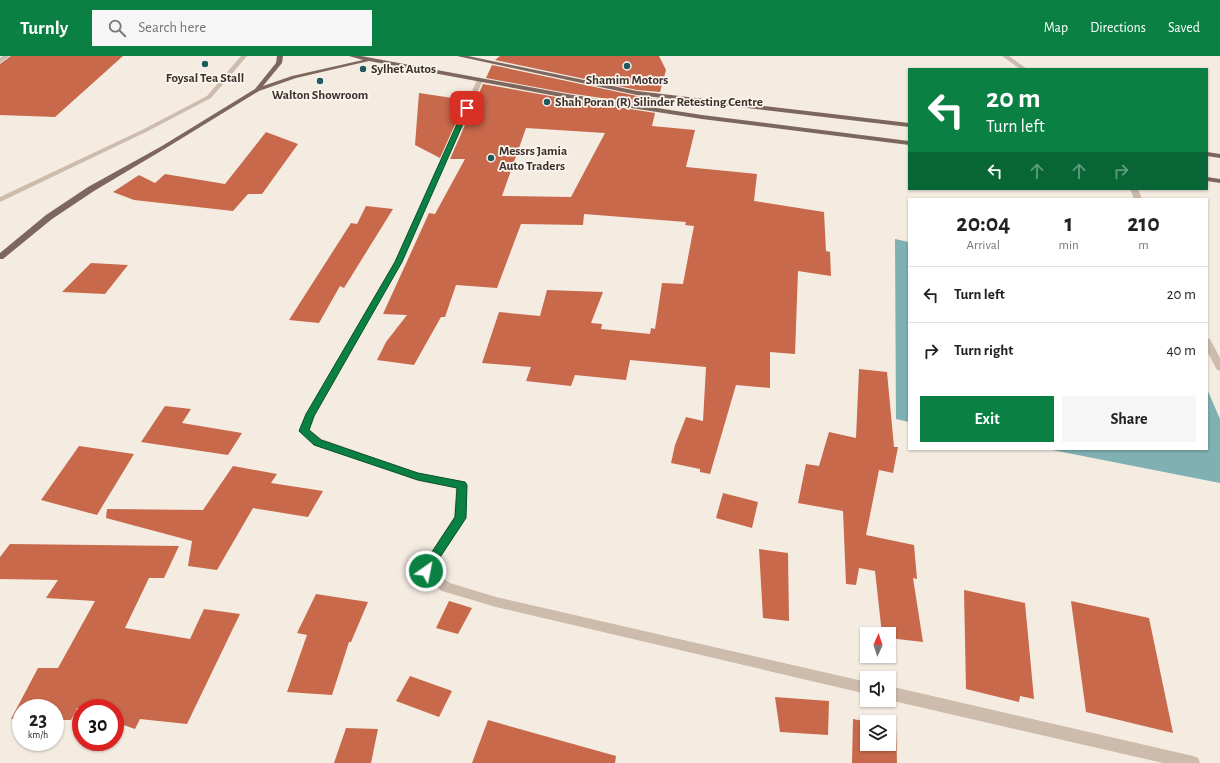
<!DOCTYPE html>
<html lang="en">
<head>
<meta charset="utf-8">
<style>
	body { margin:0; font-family:"Alegreya Sans",sans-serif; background:#f6f6f6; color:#222; height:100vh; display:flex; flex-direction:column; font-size:15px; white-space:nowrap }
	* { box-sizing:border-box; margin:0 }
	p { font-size:13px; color:#767676 }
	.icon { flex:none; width:22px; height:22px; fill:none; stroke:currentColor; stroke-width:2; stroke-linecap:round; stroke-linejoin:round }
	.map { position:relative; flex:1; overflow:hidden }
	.side { position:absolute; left:908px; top:142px; width:300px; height:252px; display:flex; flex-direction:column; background:#fff; border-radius:0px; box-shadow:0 1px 3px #0004 }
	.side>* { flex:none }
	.guide { position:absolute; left:908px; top:12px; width:300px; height:122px; border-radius:0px; box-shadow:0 1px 3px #0004; background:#0b8043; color:#fff; overflow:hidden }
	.needle { width:26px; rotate:3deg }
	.tools { position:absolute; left:860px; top:571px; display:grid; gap:8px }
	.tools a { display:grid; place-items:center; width:36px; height:36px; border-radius:0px; background:#fff; box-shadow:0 1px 3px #0004; font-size:20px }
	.speed { position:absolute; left:12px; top:643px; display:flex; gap:8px; font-size:20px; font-weight:700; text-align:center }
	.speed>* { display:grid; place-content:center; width:52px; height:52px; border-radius:50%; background:#fff; box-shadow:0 1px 3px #0004; line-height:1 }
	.speed small { font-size:10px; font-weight:400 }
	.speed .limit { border:6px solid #d22; background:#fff; color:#111 }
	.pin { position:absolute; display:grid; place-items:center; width:34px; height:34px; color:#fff; margin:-17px; border-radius:8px; box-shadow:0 2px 6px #0006 }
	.me { position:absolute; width:44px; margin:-22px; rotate:33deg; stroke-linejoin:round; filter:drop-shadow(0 0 3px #0008) }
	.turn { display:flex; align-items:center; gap:14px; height:84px; padding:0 12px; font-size:18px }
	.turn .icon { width:52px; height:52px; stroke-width:2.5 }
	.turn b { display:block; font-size:28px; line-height:34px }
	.lanes { display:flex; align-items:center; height:38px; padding:0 12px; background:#0003; justify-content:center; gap:20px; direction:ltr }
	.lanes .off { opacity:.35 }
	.eta { display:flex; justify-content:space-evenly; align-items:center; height:68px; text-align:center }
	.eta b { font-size:24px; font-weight:700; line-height:28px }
	.primary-button { display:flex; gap:8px; margin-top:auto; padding:8px 12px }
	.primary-button a { flex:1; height:46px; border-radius:0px; background:#0b8043; color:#fff; font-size:16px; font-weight:700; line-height:46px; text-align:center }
	.primary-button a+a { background:#f6f6f6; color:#222 }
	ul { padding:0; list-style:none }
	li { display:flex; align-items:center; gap:12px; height:56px; padding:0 12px; border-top:1px solid #e0e0e0 }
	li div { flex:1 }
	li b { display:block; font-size:15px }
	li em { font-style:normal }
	header { display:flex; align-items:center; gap:24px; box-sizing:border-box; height:56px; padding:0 20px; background:#0b8043; color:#fff }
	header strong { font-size:19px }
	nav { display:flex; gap:22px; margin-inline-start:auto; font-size:14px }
	.search { width:280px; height:36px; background:#f6f6f6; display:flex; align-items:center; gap:10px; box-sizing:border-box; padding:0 14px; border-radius:0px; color:#767676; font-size:15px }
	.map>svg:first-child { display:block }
	.water { fill:#7fb0b2 }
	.building { fill:#c8694b; fill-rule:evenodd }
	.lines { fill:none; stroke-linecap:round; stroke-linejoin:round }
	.street { fill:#cdbbac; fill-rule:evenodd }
	.primary { fill:#7d675c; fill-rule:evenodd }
	.route { fill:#0b8043; stroke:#07532c }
	.poi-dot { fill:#1f5a5e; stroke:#fbf5ee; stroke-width:1.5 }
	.labels { text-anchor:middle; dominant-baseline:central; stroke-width:3.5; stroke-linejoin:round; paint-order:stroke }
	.far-poi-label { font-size:13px; font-weight:bold; fill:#3b302b; stroke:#fbf5ee; text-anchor:start }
</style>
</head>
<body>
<header>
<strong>Turnly</strong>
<div class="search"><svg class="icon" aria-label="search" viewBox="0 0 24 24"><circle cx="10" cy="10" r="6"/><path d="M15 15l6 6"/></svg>Search here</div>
<nav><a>Map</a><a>Directions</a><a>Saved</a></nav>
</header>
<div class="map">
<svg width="1220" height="707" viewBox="0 0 1220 707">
	<rect width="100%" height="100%" fill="#f4ebe1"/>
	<g class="water">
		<path d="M895,183L909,186V366L896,363Z"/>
		<path d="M1207,333L1220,363V427L1047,393H1207Z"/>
	</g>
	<g class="building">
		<path d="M11,0H123L55,61L0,59V8Z"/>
		<path d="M500,0H659L666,14L660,36L637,34L495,4Z"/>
		<path d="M492,9L637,40L659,43L657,50L567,37L486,22Z"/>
		<path d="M483,28L567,43L655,57L652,70L695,74L686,111L757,118L754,145L824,156L826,195L830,196L831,220L798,215L795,298L770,296V332L736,329L710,418L700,416V413L671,407L675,389L686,361L703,365L706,311L630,304L626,324L575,319L571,330L526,325L531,311L482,307L499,256L540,260L547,234L603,236L591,267L602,268L601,273L650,278L651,272L655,273L662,227L683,228L694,170L685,169L686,166L584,158L583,169L521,168L497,232L456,229L445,261H441L414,309L377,304L386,286L407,259L383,258L429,157L435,158L465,103H450ZM526,72L605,77L571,141L502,140Z"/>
		<path d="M419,37L466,44L440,102L415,89Z"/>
		<path d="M266,76L298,88L262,138H248L233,155L134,144L113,136L139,119L155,127L165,118L225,128Z"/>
		<path d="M366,150L393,153L344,232L340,230L319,267L289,264L351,167L357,168Z"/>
		<path d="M91,207L128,209L105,238L62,236Z"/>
		<path d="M859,313L887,316L894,391H898L893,417L879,414L866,479L914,489L917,523L913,522L923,586L889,582V578H882L875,515L859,512L856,529L846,528L843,455L798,447L806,408L819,410L829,376L856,382Z"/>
		<path d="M165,350L191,353L182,367L242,377L228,399L141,386Z"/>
		<path d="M79,390L134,398L97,459L41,444Z"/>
		<path d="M233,410L277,418L271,427L323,435L308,461L253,452L217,514L188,510L192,485L106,462L107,453L203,454Z"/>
		<path d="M723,437L758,446L752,472L716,462Z"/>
		<path d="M10,488L179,490L164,522H149L125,572L190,583L204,553L240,558L187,668L140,663L135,673L115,666V652H77L71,664H55V652H21V663H11L38,612H58L95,545L46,542L58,524L0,523V501Z"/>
		<path d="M759,493L788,497L789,565L763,562Z"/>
		<path d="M964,534L1025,547L1034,643L1020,640L1019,646L966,633Z"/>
		<path d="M316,538L368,546L351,586H349L332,639L287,636L307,579L297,577Z"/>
		<path d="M449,545L472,552L458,578L436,572Z"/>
		<path d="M1071,545L1149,562L1173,677L1086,656Z"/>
		<path d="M410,620L452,635L439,661L396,645Z"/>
		<path d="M775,641L829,645L828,679L780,676Z"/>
		<path d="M853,663L868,666L867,688H889V671L896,672L897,707H852Z"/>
		<path d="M488,664L616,700L615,707H472Z"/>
		<path d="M346,672L378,673L371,707H334Z"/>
	</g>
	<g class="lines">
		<g class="street">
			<path d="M3,0H10L0,7V2Z"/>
			<path d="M241,0H247L211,42L146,76L0,146V141L142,74L207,40Z"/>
			<path d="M1002,0H1009L1027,13H1020Z"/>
			<path d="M480,22L483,24L402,206L315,360L310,374L322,383L418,417L466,426L467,429L466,462L432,514L450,527L496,541L867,626V638L496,551L442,535L421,519L419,515L454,461L456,432L418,425L314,389L299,375L305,360L394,206L477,24Z"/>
			<path d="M1130,133H1138L1142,143H1134Z"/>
			<path d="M1207,282L1210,283L1220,302V315L1217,314L1207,295Z"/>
			<path d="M889,630L1193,700L1198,702L1200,707H1163L889,644Z"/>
		</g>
		<g class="primary">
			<path d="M277,0H283L282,7L263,30L292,20L363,4L349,0H361L567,38L702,59L909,85V89L702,63L567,42L369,5L296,22L259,35L166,92L94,135L52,163L3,203H0V197L46,159L88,131L162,90L255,33L276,7Z"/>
			<path d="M457,0H468L637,35L909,67V71L637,39Z"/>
			<path d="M1207,96L1220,98V102L1207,100Z"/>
			<path d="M1207,121L1220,123V127L1207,125Z"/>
		</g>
	</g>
	<path class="route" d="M465,50L470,52L402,206L314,360L309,374L321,384L418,417L465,426L467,429L466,462L429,518L426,520L422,518L420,515L422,511L455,461L457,432L418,424L314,389L299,375L306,358L395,206Z"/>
	<g class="poi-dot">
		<circle cx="205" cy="8" r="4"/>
		<circle cx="627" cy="10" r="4"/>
		<circle cx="363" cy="13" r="4"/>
		<circle cx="320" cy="25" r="4"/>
		<circle cx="547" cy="46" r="4"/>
		<circle cx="491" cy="102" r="4"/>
	</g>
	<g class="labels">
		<g class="far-poi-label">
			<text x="371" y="13">Sylhet Autos</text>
			<text x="205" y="22" text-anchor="middle">Foysal Tea Stall</text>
			<text x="627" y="24" text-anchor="middle">Shamim Motors</text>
			<text x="320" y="39" text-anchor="middle">Walton Showroom</text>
			<text x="555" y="46">Shah Poran (R) Silinder Retesting Centre</text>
			<text x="499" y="95">Messrs Jamia<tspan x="499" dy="15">Auto Traders</tspan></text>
		</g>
	</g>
</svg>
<div class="tools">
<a><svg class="needle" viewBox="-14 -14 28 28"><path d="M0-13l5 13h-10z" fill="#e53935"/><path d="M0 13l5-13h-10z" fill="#767676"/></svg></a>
<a><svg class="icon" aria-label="sound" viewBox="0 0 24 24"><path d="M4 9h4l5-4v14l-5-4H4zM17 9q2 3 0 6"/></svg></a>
<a><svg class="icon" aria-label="layers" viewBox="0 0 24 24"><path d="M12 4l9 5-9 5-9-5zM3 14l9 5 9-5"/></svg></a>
</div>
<div class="speed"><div>23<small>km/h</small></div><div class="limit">30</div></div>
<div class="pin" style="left:467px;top:52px;background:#d93025"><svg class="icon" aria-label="arrive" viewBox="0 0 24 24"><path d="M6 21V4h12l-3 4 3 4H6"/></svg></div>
<svg class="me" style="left:426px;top:515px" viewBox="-20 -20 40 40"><circle r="17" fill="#0b8043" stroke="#fff" stroke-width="3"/><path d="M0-11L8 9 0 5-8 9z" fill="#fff"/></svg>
<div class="guide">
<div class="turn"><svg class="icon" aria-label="left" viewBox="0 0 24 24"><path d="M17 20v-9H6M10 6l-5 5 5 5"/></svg><div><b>20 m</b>Turn left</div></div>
<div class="lanes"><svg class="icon" aria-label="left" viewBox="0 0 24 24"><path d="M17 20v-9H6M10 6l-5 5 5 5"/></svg><svg class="icon off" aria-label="ahead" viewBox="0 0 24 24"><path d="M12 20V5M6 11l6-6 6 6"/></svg><svg class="icon off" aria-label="ahead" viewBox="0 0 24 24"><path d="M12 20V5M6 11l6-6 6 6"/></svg><svg class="icon off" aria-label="right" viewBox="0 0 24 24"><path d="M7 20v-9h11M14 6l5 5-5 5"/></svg></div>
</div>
<section class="side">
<div class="eta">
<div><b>20:04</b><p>Arrival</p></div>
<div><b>1</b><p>min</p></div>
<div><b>210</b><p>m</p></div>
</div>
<ul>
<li><svg class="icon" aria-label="left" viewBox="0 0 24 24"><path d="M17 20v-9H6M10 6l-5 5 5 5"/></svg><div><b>Turn left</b></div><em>20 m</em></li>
<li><svg class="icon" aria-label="right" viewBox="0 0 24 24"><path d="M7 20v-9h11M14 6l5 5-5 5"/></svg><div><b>Turn right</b></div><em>40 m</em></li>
</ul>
<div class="primary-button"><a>Exit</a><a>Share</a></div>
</section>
</div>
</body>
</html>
